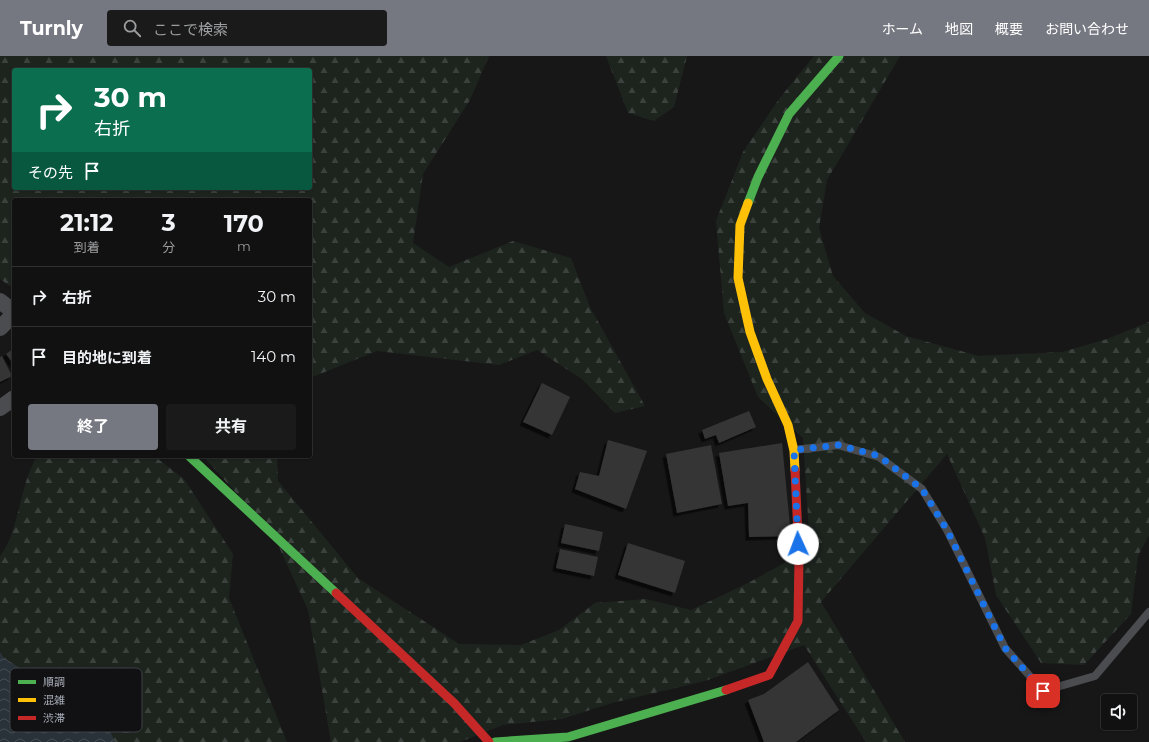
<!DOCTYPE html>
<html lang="ja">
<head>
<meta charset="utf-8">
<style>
	body { margin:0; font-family:Montserrat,"Noto Sans JP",sans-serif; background:#1a1a1a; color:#f1f3f6; height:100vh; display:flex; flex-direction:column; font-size:15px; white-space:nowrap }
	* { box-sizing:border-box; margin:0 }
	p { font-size:13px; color:#9c9d9f }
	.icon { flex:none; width:22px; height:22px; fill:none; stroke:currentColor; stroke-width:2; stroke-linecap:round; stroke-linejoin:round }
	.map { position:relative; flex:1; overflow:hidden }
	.details { position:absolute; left:12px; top:142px; width:300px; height:260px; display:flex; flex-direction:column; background:#111; border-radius:4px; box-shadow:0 1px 3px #0004,0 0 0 1px #303131 }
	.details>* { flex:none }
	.guide { position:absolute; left:12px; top:12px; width:300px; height:122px; border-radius:4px; box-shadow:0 1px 3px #0004,0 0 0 1px #303131; background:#0b6e4f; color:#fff; overflow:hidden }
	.fabs { position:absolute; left:1101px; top:638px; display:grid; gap:8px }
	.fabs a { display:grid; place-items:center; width:36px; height:36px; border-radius:4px; background:#111; box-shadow:0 1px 3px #0004,0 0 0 1px #303131; font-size:20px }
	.pin { position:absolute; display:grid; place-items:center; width:34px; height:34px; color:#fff; margin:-17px; border-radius:8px; box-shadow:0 2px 6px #0006 }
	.me { position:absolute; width:44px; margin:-22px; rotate:358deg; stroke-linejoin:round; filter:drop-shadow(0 0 3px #0008) }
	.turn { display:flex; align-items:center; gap:14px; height:84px; padding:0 16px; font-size:18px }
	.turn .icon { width:52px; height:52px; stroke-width:2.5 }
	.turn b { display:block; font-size:28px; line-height:34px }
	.then { display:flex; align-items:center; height:38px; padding:0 16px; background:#0003; gap:8px; font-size:15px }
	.eta { display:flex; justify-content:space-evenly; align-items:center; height:68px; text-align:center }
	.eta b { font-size:24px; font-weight:700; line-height:28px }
	.button { display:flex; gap:8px; margin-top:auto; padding:8px 16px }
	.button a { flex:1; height:46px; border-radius:4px; background:#757880; color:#fff; font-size:16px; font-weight:700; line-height:46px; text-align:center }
	.button a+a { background:#1a1a1a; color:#f1f3f6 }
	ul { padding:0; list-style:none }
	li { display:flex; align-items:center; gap:12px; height:60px; padding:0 16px; border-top:1px solid #303131 }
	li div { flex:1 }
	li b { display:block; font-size:15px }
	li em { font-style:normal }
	header { display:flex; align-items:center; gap:24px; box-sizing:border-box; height:56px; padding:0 20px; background:#757880; color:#fff }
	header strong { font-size:19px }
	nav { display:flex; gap:22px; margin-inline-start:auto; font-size:14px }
	.search { width:280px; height:36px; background:#1a1a1a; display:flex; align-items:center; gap:10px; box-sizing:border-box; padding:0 14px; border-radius:4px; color:#9c9d9f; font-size:15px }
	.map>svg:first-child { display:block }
	.forest { fill:url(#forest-firs); fill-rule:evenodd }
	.water { fill:url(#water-waves) }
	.building { fill:#353536; filter:url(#shadow) }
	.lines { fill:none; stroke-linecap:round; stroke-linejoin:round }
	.lane { stroke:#4b4c50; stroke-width:8 }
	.street { stroke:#4b4c50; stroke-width:16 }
	.fast { stroke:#4caf50; stroke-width:9 }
	.slow { stroke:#ffc107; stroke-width:9 }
	.jam { stroke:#c62828; stroke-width:9 }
	.route { stroke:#1a73e8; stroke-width:7; stroke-dasharray:0 12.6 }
	.key { fill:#111113; stroke:#3e4045; stroke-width:1 }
	.key-label { font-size:11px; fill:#a8adb8 }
</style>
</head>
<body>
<header>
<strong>Turnly</strong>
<div class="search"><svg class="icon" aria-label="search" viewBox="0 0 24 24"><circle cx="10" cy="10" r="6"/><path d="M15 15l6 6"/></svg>ここで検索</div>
<nav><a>ホーム</a><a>地図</a><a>概要</a><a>お問い合わせ</a></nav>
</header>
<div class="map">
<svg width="1149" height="686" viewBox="0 0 1149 686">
	<defs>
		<pattern id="forest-firs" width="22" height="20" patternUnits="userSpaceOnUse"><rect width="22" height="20" fill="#1d241e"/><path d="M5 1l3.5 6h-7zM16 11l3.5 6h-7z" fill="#3b413d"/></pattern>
		<pattern id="water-waves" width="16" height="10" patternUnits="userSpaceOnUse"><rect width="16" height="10" fill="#2a3239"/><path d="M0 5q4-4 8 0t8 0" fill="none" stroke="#464d54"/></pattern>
		<filter id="shadow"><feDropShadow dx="-3.5" dy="3.5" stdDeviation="0" flood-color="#0009"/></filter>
	</defs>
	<rect width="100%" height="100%" fill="#171717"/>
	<g class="forest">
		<path d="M0,0H489L470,44L423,118L413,187L449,211L513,185L571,202L590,251L645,350L615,357L582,323L537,294L499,309L377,295L310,322V144H14V233L0,223ZM14,14H310V132H14Z"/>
		<path d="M606,0H687L674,51L654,65L628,57Z"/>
		<path d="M814,0H900L827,124L819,172L833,220L865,257L906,280L979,300L1062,296L1107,283L1149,266V479L1138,500L1131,558L1084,609L1041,607L996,539L985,482L947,398L821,546L905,686H866L804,589L705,625L612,647L562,663L503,669L460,686H331L308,554L273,478L203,400H277L278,425L358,522L459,588L521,589L559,574L595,547L646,543L691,554L748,527L810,493L803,382L758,341L724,257L716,165L743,96L779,43Z"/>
		<path d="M37,400H154L184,423L233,498L229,542L287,686H0V500C19,477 19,430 37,400Z"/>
	</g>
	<path class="water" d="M0,596L4,602L106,666L115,686H0Z"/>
	<g class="building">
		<path d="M14,292V309L6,298Z"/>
		<path d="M2,300L12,320L0,326V301Z"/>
		<path d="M542,327L570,341L552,379L523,366Z"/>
		<path d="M749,355L756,371L719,387L716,379L705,383L702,374Z"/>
		<path d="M608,384L647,395L626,453L575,433L580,416L599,420Z"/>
		<path d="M782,387L791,480L749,481L748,447L728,450L719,397Z"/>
		<path d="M711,389L722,448L677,457L666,398Z"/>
		<path d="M565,468L603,476L599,495L561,487Z"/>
		<path d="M628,487L685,505L675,537L618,519Z"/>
		<path d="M560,493L598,501L594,520L556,512Z"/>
		<path d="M808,606L839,654L796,686H764L748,644L764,638Z"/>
	</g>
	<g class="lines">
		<path class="lane" d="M794,394L838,389L879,401L922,433L947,474L1005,592L1043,635L1095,620L1149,556"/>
		<g class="street">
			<path d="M0,245L14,256"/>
			<path d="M0,272L14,258"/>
			<path d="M0,352L14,342"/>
		</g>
		<g class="fast">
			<path d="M748,147L758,121L789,58L839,0"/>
			<path d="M189,400L336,537"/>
			<path d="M495,686L568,681L726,634"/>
		</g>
		<path class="slow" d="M748,147L740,169L738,222L750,276L767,323L788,369L794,395L795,414"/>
		<g class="jam">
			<path d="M336,537L454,647L489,686"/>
			<path d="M726,634L769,619L798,565L799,502L795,414"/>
		</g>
	</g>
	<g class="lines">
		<path class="route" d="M798,488L794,394L838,389L879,400L922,433L947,474L1005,592L1043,635"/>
	</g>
	<rect x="10" y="612" width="132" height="64" rx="6" class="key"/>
	<rect x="18" y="624" width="18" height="4" fill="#4caf50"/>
	<rect x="18" y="642" width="18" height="4" fill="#ffc107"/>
	<rect x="18" y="660" width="18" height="4" fill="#c62828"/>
	<g class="key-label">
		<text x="43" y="630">順調</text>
		<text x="43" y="648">混雑</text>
		<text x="43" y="666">渋滞</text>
	</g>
</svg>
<div class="fabs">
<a><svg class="icon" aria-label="sound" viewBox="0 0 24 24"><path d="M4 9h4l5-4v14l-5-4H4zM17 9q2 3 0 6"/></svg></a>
</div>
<div class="pin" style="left:1043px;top:635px;background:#d93025"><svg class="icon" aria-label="arrive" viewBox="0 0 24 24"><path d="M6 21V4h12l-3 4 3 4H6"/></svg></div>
<svg class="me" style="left:798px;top:488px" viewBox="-20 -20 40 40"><circle r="19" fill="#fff"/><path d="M0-13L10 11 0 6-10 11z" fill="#1a73e8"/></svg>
<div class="guide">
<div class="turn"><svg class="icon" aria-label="right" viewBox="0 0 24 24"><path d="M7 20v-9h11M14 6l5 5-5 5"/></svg><div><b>30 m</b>右折</div></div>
<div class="then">その先<svg class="icon" aria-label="arrive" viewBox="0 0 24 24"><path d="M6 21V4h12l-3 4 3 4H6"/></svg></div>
</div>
<section class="details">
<div class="eta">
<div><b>21:12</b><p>到着</p></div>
<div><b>3</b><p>分</p></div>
<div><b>170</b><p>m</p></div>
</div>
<ul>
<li><svg class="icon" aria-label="right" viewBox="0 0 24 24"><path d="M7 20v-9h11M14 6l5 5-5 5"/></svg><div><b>右折</b></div><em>30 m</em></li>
<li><svg class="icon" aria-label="arrive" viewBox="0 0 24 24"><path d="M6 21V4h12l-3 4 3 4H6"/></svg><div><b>目的地に到着</b></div><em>140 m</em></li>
</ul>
<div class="button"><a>終了</a><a>共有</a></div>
</section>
</div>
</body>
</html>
